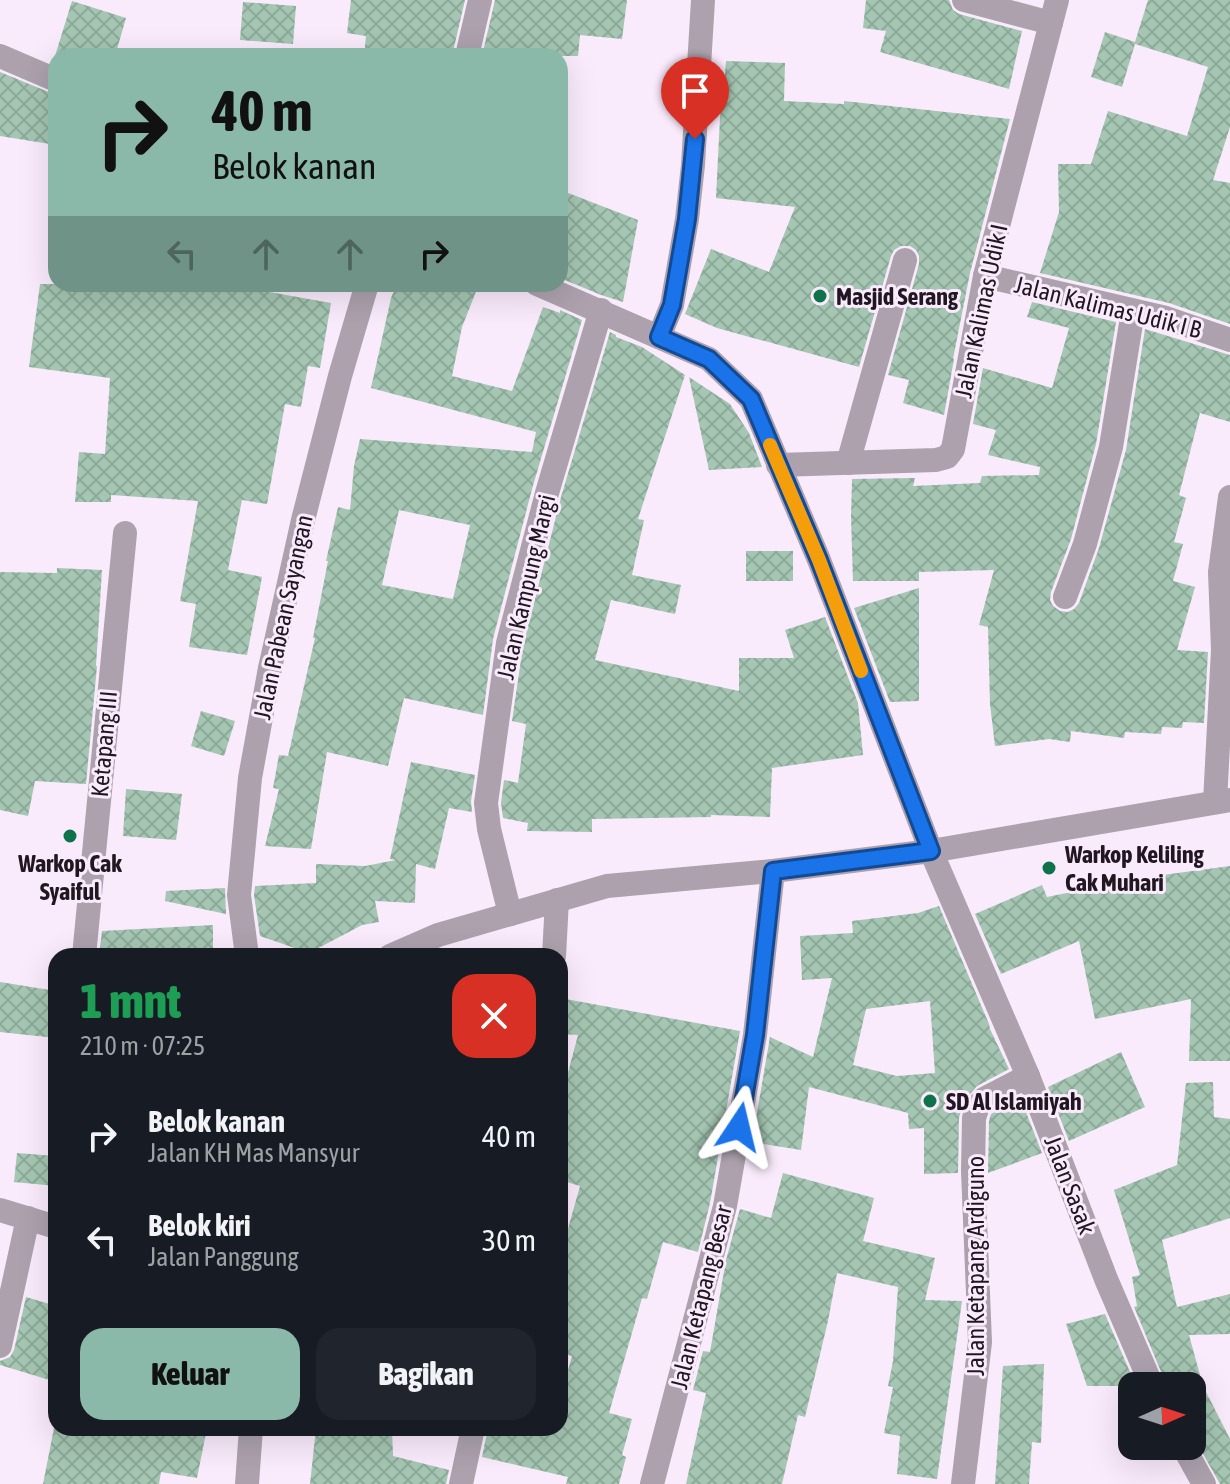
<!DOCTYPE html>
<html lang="id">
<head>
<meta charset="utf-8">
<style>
	body { margin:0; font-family:"Asap Condensed",sans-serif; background:#20242c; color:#f1f3f6; height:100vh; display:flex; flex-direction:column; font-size:30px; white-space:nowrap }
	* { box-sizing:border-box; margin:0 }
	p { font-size:26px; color:#9ea1a6 }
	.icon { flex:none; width:44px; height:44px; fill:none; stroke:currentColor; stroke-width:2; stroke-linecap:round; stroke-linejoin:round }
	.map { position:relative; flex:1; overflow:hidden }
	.panel { position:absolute; left:48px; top:948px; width:520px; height:488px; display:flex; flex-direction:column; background:#171b24; border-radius:24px; box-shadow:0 8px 32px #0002 }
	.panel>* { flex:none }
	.hud { position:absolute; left:48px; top:48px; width:520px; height:244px; border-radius:24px; box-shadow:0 8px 32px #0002; background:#8bb9a9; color:#111; overflow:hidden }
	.needle { width:52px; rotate:87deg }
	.fabs { position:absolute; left:1118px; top:1372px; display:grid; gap:16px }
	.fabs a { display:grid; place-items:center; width:88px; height:88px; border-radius:16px; background:#171b24; box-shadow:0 8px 32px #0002; font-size:40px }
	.pin { position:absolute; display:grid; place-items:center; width:68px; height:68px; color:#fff; margin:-82px -34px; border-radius:50% 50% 50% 0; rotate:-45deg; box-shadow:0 0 8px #0007 }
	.pin .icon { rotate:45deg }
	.me { position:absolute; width:88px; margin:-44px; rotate:10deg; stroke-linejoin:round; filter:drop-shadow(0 0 6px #0008) }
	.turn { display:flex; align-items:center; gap:28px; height:168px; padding:0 32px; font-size:36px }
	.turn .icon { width:104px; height:104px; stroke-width:2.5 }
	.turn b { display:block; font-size:56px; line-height:68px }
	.lanes { display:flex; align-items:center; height:76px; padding:0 32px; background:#0003; justify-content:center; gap:40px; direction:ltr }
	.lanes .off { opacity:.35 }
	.round { display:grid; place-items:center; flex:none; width:84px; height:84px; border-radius:24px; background:#20242c }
	.overview { display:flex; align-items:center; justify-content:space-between; height:136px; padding:0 32px }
	h1 { font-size:48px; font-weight:800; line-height:60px; color:#1e9e55 }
	.button { display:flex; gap:16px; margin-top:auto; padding:16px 32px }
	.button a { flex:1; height:92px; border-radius:24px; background:#8bb9a9; color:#111; font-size:32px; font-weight:800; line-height:92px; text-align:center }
	.button a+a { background:#20242c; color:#f1f3f6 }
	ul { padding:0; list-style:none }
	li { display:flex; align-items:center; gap:24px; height:104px; padding:0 32px }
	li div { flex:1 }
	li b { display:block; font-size:30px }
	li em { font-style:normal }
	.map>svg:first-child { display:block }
	.building { fill:url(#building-cross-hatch); fill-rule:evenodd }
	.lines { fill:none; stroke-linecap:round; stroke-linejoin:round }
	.minor { stroke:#aca1ad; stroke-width:24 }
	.route-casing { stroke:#114b97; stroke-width:20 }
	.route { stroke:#1a73e8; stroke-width:14 }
	.slow { stroke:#f59e0b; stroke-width:14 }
	.poi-dot { fill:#0e734a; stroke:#faebfc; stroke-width:3 }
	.labels { text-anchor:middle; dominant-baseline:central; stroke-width:6; stroke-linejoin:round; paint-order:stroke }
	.poi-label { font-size:24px; font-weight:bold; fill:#201721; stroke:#faebfc; text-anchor:start }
	.street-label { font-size:24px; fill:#201721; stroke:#faebfc }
</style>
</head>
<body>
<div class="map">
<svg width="1230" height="1484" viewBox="0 0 1230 1484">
	<defs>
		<pattern id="building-cross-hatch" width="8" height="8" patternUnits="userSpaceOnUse" patternTransform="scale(2)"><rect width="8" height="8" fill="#a4c6b2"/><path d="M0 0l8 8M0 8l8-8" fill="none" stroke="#8da999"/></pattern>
	</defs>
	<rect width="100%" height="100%" fill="#faebfc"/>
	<g class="building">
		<path d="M351,0H465L452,56H364L366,36L347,33Z"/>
		<path d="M495,0H627L622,39L580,35L578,56H482Z"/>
		<path d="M866,0H949L953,10L959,14L1022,31L1009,89L880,52L886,31L863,28Z"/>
		<path d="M1148,0H1230V127L1213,180L1230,183V324L1169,303L1040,273L1059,212L1058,164H1091L1108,111L1187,136L1208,67L1135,44L1122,87L1091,77L1105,32L1135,42Z"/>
		<path d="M72,1L126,18L115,56H55Z"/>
		<path d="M243,2L296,6L293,44L240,40Z"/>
		<path d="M726,61L785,63L784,101L844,104V101L1010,119L970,273L953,359H954L944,415L903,403L909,380L888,375L919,264V256L916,250L910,246H901L894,250L891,256L859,367L717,328L685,314L711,249L769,272L795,207L716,198L721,97L723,98Z"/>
		<path d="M0,72L56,95V145L0,136Z"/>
		<path d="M563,191L638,220L623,302L601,295L560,278V210Z"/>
		<path d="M40,284H224L331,303L320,368L308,366L301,407L285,404L267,504L242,500L228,570L262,577L247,655L189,647L196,604L180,601L198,501L111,495V502H75L79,452L105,454L110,378L29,367Z"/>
		<path d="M397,284H479L462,327L452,376L512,391L543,307L560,313V310L582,320L532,489L493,639L483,715L404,698L388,766L327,752L311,849L265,846L279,789L273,788L279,755L288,756L315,638H313L328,561H326L338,507L350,510L354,466L360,439L532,452L536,432L371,388L391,298ZM399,510L470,525L453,599L382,585Z"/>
		<path d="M1032,302L1116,322L1096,444L1071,539L1051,592L1050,600L1053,606L1060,611L1068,612L1074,609L1079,603L1099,548L1126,450L1145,329L1230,355V422L1200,413L1179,495L1186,498L1174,542L1183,544L1173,581L1195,587L1177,650L1208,652L1204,723L1183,722L1182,728L1162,727L1161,734L1125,732L1124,738L1071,731L1070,742L1049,739L995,746L990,704L988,627L979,625L994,570L919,572V581H853L851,517L852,479L915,478L913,486L980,483L982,476L1039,475L1040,467L988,455L996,430L973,424L983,368L1052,388L1069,328L1027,317Z"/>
		<path d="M610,332L616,335V337L642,347L685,375L638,519L644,520L632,575L681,585L675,614L611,600L595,660L739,691V658H794L785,630L825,617L858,703L863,755L772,768L770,817L711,815V817L592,819V832L527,831L528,823L503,818L501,803L504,780L518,783L526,724L512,721L523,646L561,497Z"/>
		<path d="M689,377L730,404L749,433L762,467L709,470Z"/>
		<rect x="746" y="551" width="47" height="30"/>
		<path d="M57,568L102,570L96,666H97L86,784L35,781L28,816L0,810V572L57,573Z"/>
		<path d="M919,588V701L890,702L854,608Z"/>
		<path d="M201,711L235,721L224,756L191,746Z"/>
		<path d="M411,762L475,775L471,801L472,812L449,808L435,869L416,864L415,903L375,901L379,922L362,925L309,953L260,936L254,895L255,886L316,883V864L365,866L396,860L390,859Z"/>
		<path d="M126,789L182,794L176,840L123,836Z"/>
		<path d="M1230,866V1061H1189L1191,999L1095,1019L1079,941L1001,974L975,914L1042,885L1047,897L1140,878Z"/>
		<path d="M225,888L226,914L165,901L166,891Z"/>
		<path d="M939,906L989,1024L990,1029L1009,1069L977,1086L964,1101L959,1118L958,1173L924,1174V1128L909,1129L908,1113L809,1087L801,1150L752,1142L770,1037L813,1057L832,978L802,980L800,936L853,933L852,921L918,913ZM930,1001L935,1073L897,1076L853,1065L866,1009Z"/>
		<path d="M213,925V956H99L102,931Z"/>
		<path d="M0,982L56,991V1038L0,1032Z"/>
		<path d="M560,998L740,1031L710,1203L698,1252L663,1242L647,1299L642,1298L609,1413L632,1419L622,1455L626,1457L619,1484H566L568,1477L482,1457L488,1428H560V1399L572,1356L560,1353V1257L580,1186L560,1180V1103L578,1035L560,1034Z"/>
		<path d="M1121,1052L1145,1107L1069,1141L1048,1087Z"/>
		<path d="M1213,1082L1214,1117L1230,1119V1218L1162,1240L1177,1307L1230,1294V1334L1189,1335L1203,1386L1230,1439V1484H1220L1192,1434V1386H1167L1134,1307L1137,1306L1132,1277L1140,1275L1114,1190L1177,1165L1186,1083Z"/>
		<path d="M1020,1097L1042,1153L988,1173L989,1121L991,1114Z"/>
		<path d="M17,1153L56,1156V1186L14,1182Z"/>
		<path d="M783,1173L874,1198L863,1241L935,1258L925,1300L962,1301L937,1479L897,1474L900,1436L884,1433L893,1387L888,1386L893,1361L898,1287L837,1273L828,1321L805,1417L798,1415L782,1484H686L706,1393L693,1390L703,1351L710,1352L726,1260L740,1209L771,1218Z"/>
		<path d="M26,1297L56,1306V1382L0,1365V1361L10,1357L14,1350Z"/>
		<path d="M1105,1314L1136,1386H1087L1066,1324Z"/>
		<path d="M1044,1364L1041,1443L1032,1442L1029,1484H995L1003,1366Z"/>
		<path d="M54,1428H207L197,1478L161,1472L159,1484H43Z"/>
		<path d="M316,1428H392L393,1456L449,1470L446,1484H310Z"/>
	</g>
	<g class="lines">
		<g class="minor">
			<path d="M964,0L1051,23"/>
			<path d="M0,56L56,80"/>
			<path d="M467,56L480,0"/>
			<path d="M985,276L1166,318L1230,340"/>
			<path d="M537,284L709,359L751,399L819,560L931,851L1028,1076L1106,1279L1152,1386"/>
			<path d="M659,337L672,305L687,219L693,165L703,0"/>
			<path d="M848,463L905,260"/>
			<path d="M778,465L936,460L947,457L953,449L985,276L1057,0"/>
			<path d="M1065,597L1085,544L1111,447L1133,311"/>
			<path d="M1215,802L1223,650L1220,572L1230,497"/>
			<path d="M510,914L489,829L486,803L508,643L547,493L601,310"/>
			<path d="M84,956L125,533"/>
			<path d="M247,956L239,895L250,778L270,668L303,520L340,376L367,284"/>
			<path d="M390,956L438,935L607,886L773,871L931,851L1230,800"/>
			<path d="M554,956L557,900"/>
			<path d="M0,1210L56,1227"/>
			<path d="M0,1346L28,1218"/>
			<path d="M1183,1446L1204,1484"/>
			<path d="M247,1484L251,1428"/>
			<path d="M461,1484L473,1428"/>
			<path d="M652,1484L725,1206L755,1035L773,871"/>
			<path d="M963,1484L980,1342L973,1171L974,1118L978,1106L984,1099L1028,1076"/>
		</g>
	</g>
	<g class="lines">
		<defs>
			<path id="route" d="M695,139L687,219L672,305L659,337L709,359L751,399L819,560L931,851L773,871L755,1035L739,1127"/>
		</defs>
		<use href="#route" class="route-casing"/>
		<use href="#route" class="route"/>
		<path class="slow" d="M770,445L819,560L861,671"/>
	</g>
	<g class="poi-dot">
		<circle cx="820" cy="296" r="8"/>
		<circle cx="70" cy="836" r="8"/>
		<circle cx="1049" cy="868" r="8"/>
		<circle cx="930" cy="1101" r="8"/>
	</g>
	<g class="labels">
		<g class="poi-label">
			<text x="836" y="296">Masjid Serang</text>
			<text x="1065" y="854">Warkop Keliling<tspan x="1065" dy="28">Cak Muhari</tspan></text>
			<text x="70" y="863" text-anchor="middle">Warkop Cak<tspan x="70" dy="28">Syaiful</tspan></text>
			<text x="946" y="1101">SD Al Islamiyah</text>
		</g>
		<g class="street-label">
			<text transform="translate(1108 307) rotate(14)">Jalan Kalimas Udik I B</text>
			<text transform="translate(981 311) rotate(-78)">Jalan Kalimas Udik I</text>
			<text transform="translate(526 587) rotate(-77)">Jalan Kampung Margi</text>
			<text transform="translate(283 617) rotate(-78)">Jalan Pabean Sayangan</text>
			<text transform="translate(104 744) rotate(-85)">Ketapang III</text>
			<text transform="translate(1070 1185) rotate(69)">Jalan Sasak</text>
			<text transform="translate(975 1266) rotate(-90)">Jalan Ketapang Ardiguno</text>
			<text transform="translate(701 1297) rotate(-76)">Jalan Ketapang Besar</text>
		</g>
	</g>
</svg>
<div class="fabs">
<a><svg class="needle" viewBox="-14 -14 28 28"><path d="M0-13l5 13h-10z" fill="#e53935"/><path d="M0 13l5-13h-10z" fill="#9ea1a6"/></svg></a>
</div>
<div class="pin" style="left:695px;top:139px;background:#d93025"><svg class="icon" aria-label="arrive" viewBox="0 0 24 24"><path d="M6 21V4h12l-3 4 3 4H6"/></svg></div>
<svg class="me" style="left:739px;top:1127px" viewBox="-20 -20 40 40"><path d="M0-17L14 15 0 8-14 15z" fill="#1a73e8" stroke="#fff" stroke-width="4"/></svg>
<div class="hud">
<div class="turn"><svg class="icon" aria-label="right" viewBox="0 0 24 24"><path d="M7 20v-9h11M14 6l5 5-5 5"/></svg><div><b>40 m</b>Belok kanan</div></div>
<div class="lanes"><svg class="icon off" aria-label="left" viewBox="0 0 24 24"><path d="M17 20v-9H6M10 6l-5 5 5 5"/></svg><svg class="icon off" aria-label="ahead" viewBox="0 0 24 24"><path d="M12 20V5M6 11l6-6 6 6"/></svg><svg class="icon off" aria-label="ahead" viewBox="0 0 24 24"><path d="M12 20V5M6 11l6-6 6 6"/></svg><svg class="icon" aria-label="right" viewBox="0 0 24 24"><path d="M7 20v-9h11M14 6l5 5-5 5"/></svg></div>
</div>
<section class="panel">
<div class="overview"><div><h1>1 mnt</h1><p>210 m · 07:25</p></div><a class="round" style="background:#d93025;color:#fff"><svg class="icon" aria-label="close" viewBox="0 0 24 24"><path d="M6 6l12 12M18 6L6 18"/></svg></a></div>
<ul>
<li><svg class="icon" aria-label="right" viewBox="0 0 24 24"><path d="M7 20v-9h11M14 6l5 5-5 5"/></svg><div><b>Belok kanan</b><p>Jalan KH Mas Mansyur</p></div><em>40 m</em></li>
<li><svg class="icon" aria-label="left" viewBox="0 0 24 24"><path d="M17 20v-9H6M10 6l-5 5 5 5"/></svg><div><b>Belok kiri</b><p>Jalan Panggung</p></div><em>30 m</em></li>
</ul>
<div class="button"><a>Keluar</a><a>Bagikan</a></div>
</section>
</div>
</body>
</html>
